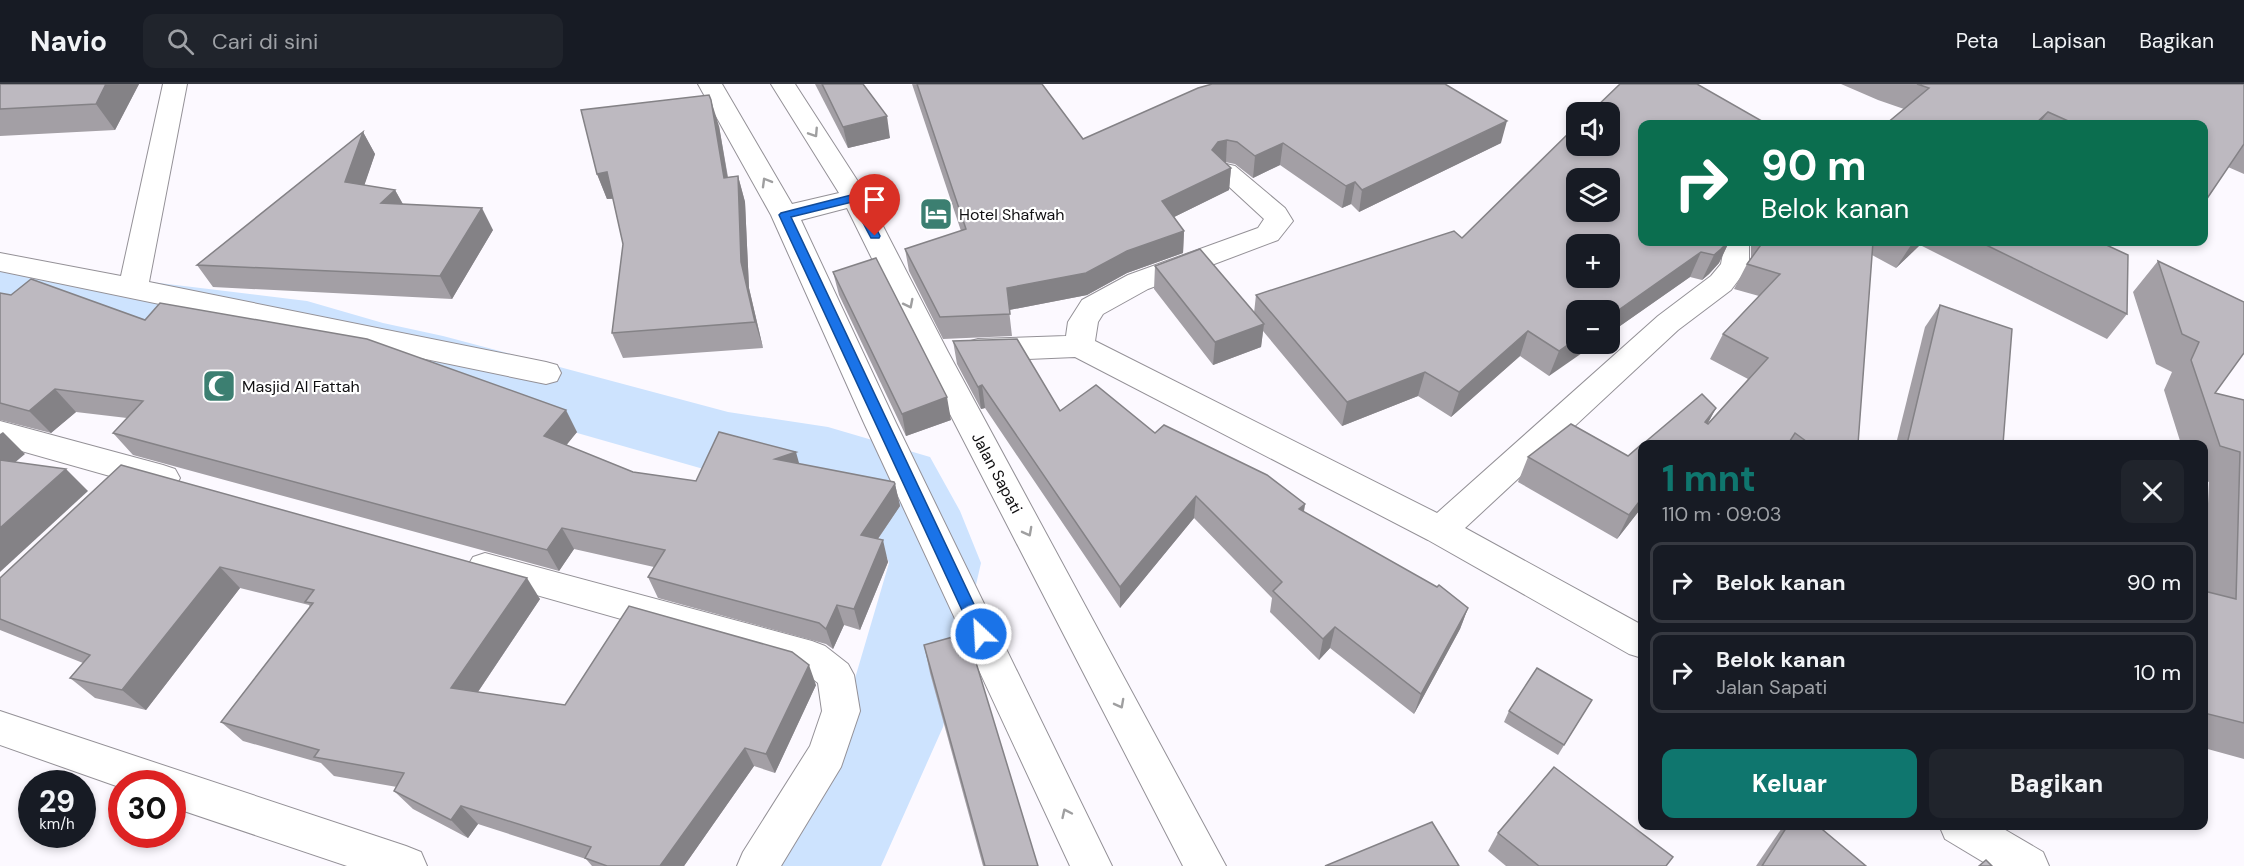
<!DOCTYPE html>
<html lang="id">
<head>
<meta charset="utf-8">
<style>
	body { margin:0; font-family:"DM Sans",sans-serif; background:#20242c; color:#f1f3f6; height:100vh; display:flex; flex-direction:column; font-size:22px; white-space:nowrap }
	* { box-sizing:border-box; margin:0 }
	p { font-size:20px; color:#9ea1a6 }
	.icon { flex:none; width:33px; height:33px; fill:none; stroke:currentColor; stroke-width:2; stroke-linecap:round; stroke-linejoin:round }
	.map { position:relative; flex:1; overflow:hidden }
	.drawer { position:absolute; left:1638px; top:356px; width:570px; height:390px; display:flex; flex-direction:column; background:#171b24; border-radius:12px; box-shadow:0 3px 9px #0003 }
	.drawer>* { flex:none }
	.top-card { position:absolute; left:1638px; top:36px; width:570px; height:126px; border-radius:12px; box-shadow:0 3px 9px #0003; background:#0b6e4f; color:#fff; overflow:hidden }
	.fabs { position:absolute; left:1566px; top:18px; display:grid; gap:12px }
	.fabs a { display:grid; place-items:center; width:54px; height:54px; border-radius:12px; background:#171b24; box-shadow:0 3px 9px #0003; font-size:30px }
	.speed { position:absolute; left:18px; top:686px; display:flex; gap:12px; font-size:30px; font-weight:700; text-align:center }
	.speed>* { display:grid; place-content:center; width:78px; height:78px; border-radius:50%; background:#171b24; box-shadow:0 3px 9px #0003; line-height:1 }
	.speed small { font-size:15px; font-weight:400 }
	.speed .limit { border:9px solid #d22; background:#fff; color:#111 }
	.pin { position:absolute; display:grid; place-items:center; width:51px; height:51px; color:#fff; margin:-62px -26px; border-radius:50% 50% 50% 0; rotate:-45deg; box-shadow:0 0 6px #0007 }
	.pin .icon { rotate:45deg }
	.me { position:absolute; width:66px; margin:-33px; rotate:335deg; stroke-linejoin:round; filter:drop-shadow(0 0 4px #0008) }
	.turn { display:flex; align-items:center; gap:21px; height:126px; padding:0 24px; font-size:27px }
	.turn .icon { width:78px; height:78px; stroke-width:2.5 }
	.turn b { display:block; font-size:42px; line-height:51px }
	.round { display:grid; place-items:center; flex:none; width:63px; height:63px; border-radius:12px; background:#20242c }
	.headline { display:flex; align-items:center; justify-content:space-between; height:102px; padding:0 24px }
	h1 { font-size:36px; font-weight:800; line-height:45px; color:#0f766e }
	.action { display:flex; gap:12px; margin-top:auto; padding:12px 24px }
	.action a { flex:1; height:69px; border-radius:12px; background:#0f766e; color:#fff; font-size:24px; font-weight:800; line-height:69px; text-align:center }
	.action a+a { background:#20242c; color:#f1f3f6 }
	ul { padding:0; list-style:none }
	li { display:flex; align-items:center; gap:18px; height:81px; margin:0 12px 9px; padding:0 12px; border:3px solid #363941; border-radius:12px }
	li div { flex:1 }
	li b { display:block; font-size:22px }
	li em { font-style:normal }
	header { display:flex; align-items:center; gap:36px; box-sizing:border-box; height:84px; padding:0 30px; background:#171b24; border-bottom:2px solid #363941 }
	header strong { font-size:28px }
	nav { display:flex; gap:33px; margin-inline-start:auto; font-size:21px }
	.search { width:420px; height:54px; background:#20242c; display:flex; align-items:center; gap:15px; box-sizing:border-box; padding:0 21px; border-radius:12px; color:#9ea1a6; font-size:22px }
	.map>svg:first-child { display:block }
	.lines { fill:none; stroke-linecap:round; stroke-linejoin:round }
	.river { fill:#cde3fe; fill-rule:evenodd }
	.street-casing { stroke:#949197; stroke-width:2 }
	.street { fill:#fff; fill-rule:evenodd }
	.wall { fill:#a39fa5 }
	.shaded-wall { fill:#848286 }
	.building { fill:#bdb9c0; stroke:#848286; stroke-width:1.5; fill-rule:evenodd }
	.oneway { stroke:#9f9fa0 }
	.route { fill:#1a73e8; stroke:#114b97; stroke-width:1.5 }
	.labels { text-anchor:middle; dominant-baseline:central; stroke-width:4.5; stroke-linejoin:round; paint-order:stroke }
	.poi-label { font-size:16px; fill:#100f11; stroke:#fff; text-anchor:start }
	.street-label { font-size:16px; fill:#100f11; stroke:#fff }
</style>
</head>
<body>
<header>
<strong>Navio</strong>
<div class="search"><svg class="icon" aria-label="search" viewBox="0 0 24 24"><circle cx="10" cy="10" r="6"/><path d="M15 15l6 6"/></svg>Cari di sini</div>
<nav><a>Peta</a><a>Lapisan</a><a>Bagikan</a></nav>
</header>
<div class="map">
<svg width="2244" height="782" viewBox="0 0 2244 782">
	<rect width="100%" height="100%" fill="#fcf9ff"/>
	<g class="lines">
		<path class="river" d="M0,169L151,198L307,217L383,239L443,252L728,328L828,343L930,373L960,427L981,479L943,643L881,782H771L787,744L843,635L889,479L867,421L828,409L728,392L303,271L151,250L0,219Z"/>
		<defs>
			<g id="street">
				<path d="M163,0H187L149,198L546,278L557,281L561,289L557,297L546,300L0,187V169L121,192Z"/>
				<path d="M698,0H722L792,120L839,109L771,0H795L868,113L948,268L1226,782H1183L918,268L847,124L801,136L896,339L1112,782H1070L864,339L771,131Z"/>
				<path d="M1226,80L1235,82L1285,124L1293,137L1278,156L1148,205L1103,230L1098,238L1095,257L1437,429L1658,232L1711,192L1721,180L1725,158H1749V182L1731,206L1678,246L1465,444L1642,541V574L1629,570L1428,456L1075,273L978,277L967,274L963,266L967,258L978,255L1066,252L1068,238L1082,216L1128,191L1258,144L1264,135L1213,88L1217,82Z"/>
				<path d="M0,337L163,381L175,385L180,394L175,403L163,407L0,361Z"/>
				<path d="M485,469L812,557L825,562L848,580L854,591L860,627L841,683L781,782H737L743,768L810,662L822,627L818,599L801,586L473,493L467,483L473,473Z"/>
				<path d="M0,627L406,762L421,768L427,782H347L172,723V699H122V704L0,661Z"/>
				<path d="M1939,741H1997L2043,768L2049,782H1990L1945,755Z"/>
			</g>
		</defs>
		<use href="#street" class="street-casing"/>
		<use href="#street" class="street"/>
	</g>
	<g class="wall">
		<path d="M0,0H139L115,46L0,52Z"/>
		<path d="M815,0H863L890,54L848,64Z"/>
		<path d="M912,0H1042L1083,55L1198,4L1501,59L1359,128L1351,120L1342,124L1280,81L1253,94L1235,80L1225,78L1231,84L1229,106L1174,133L1184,147L1183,169L1127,189L1087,211L1009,226L1012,252L943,255L909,187L905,165L961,147Z"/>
		<path d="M1841,0H2244V90L2228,83L2204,40H1886L1904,25L1878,16Z"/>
		<path d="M719,42L728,93L738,92L745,118L749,204L763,264L623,274L612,249L623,160L613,115H607L597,90Z"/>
		<path d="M363,48L375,70L364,101L395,106L403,120L493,146L452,215L213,203L197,181Z"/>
		<path d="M1462,154L1642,158H1729L1719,179L1709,190L1702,196L1690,193L1610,249V226L1549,292L1520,272L1451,333L1418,312L1342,342L1263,247L1261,263L1213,281L1154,205L1155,182L1254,229L1256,211Z"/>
		<path d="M1751,158H2100L2127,230L2107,255L1920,161L1896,184L1872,171L1858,360H1643L1716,324L1708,339L1748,295L1710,275L1723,250L1759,212L1734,205L1747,180L1751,174Z"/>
		<path d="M2158,177L2244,218L2215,309L2244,316V675L2204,664V507L2209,398L2204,396V360H2181L2164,306L2172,288L2156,280L2133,208Z"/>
		<path d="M833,188L951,336L906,352L839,211Z"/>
		<path d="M0,209L145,236L577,348L566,361L633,388L696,397L799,380L895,400L900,422L878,455L888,478L860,546L844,541L833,565L826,560L658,514L648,493L654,483L574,465L559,487L133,371L113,349L127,334L76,328L51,349L0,336Z"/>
		<path d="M1940,221L2003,360H1896L1925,243Z"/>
		<path d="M953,257L1060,327L1155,349L1305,420L1304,428L1468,524L1460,545L1414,630L1330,564L1319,576L1270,528L1272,514L1194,434L1120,524L985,324L981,325L957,280Z"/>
		<path d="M1628,372L1642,423L1617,455L1518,398L1528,373Z"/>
		<path d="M121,381L540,515L478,608L565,621L816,601L775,689L754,682L684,782H592L586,775L478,740L468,754L413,725L394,707L397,703L334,692L321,679L243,657L221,638L310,523L309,521L240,504L146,626L95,614L70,594L83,579L0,546V494Z"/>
		<path d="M924,561L1038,782H983L930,589Z"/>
		<path d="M1509,627H1585L1558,671L1504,638Z"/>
		<path d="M1784,741H1817L1866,782H1756Z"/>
		<path d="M1498,749L1666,782H1506L1488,767Z"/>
	</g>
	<g class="shaded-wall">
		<path d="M106,0H139L115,46L96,20Z"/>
		<path d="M711,16L719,42L732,120L724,94Z"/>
		<path d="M2048,28L2039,40H2035Z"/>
		<path d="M887,32L890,54L848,64L843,43Z"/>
		<path d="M1507,37L1501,59L1359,128L1362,106Z"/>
		<path d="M363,48L375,70L358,120L345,98Z"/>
		<path d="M1227,56L1226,78L1217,80L1212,66L1218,58Z"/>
		<path d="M1283,59L1280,81L1253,94L1255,72Z"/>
		<path d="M1231,84L1229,106L1162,139V117Z"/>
		<path d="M607,88L617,114L607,115L597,90Z"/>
		<path d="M738,92L745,118L749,204L763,264L755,238L741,178Z"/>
		<path d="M1355,98L1351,120L1342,124L1346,102Z"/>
		<path d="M395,106L407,128L381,119Z"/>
		<path d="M482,124L493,146L452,215L440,192Z"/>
		<path d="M1184,147L1183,169L1127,189L1087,211L1009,226L1007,204L1127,167Z"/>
		<path d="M1728,158H1729L1719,179L1709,190L1702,196L1714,171Z"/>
		<path d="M1913,158H1922L1920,161L1896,184Z"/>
		<path d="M1701,168L1690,193L1610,249V232Z"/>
		<path d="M1264,240L1261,263L1213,281L1215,258Z"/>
		<path d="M1528,247L1520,272L1451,333L1459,308Z"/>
		<path d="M1576,255V260H1595L1549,292L1559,267Z"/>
		<path d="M1425,288L1418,312L1342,342L1347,318Z"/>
		<path d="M982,301L985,324L981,325L978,303Z"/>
		<path d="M55,305L76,328L51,349L29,327Z"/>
		<path d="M947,313L951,336L906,352L902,330Z"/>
		<path d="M1716,324L1703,348L1705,338Z"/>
		<path d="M566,326L577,348L556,374L544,352Z"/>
		<path d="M3,348L25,370L0,391V350Z"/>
		<path d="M796,368L802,390L775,375Z"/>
		<path d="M66,385L88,407L0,488V444Z"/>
		<path d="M895,400L900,422L866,472L861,451Z"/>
		<path d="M1196,412L1194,434L1120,524V503Z"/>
		<path d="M1642,414V423L1617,455L1629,431Z"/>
		<path d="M1305,420L1301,442L1299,425Z"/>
		<path d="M562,444L574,465L559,487L547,466Z"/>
		<path d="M883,456L888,478L860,546L854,525Z"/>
		<path d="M220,483L240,504L146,626L122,606Z"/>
		<path d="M527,494L540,515L467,624L451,604Z"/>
		<path d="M837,521L844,541L833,565L826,545Z"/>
		<path d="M1468,524L1460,545L1414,630L1421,610Z"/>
		<path d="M1335,543L1330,564L1319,576L1323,555Z"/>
		<path d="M809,581L816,601L775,689L766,670Z"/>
		<path d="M745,664L754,682L684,782H660Z"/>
		<path d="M461,722L478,740L468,754L451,736Z"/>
	</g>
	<g class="building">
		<path d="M0,0H106L96,20L0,25Z"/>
		<path d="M822,0H863L887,32L843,43Z"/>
		<path d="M917,0H1042L1083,55L1198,4L1212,0H1445L1507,37L1362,106L1355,98L1346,102L1283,59L1255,72L1237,58L1227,56L1218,58L1212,66L1231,84L1162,117L1184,147L1127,167L1086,189L1007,204L1010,230L940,233L905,165L966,145Z"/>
		<path d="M1620,0H1697L1767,40H1642V158H1728L1721,165L1714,171L1701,168L1610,232V226H1576V255L1559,267L1528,247L1459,308L1425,288L1347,318L1256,211L1454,147L1462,154L1576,42V62H1610V28H1591ZM1576,94H1610V128H1576ZM1576,160H1610V194H1576Z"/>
		<path d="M1917,0H2244V60L2204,119V40H2075L2048,28L2035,40H1886L1929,4Z"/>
		<path d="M709,11L711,16L724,94L738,92L741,178L755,238L612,249L623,160L607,88L597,90L581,26Z"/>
		<path d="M363,48L345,98L395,106L381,119L482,124L440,192L197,181Z"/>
		<path d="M1763,158H1873L1858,360H1810L1795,349L1788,360H1643L1702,310L1716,324L1705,338L1708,340L1768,274L1723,250L1780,190L1747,180Z"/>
		<path d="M1980,158H2100L2128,171L2127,230Z"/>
		<path d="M1200,165L1264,240L1215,258L1155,182Z"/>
		<path d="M876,174L947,313L902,330L833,188Z"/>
		<path d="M2158,177L2244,218V269L2215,309L2244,316V639L2204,629V507L2236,515L2240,368L2220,362L2191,276L2199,258L2182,250Z"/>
		<path d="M31,195L145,236L160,219L367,255L566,326L544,352L633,388L696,397L719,348L796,368L775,375L894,398L895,400L861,451L883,456L854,525L837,521L826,545L819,539L648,493L665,466L562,444L547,466L113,349L143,317L55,305L29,327L0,319V209L11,211Z"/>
		<path d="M1940,221L2012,245L2003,360H1907Z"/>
		<path d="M1017,255L1060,327L1096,301L1155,349L1164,341L1267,391L1305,420L1299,425L1437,503L1439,501L1468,524L1421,610L1335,543L1323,555L1273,507L1282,498L1196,412L1120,503L982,301L978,303L953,257Z"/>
		<path d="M1571,340L1628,372L1642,360V414L1629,431L1528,373Z"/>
		<path d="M0,376L66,385L0,444Z"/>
		<path d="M121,381L527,494L451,604L565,621L629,522L792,568L809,581L766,670L745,664L660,782H607L585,774L591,763L461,722L451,736L394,707L404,689L314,673L319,666L221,638L313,519L305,518L314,506L220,483L122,606L70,594L90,571L0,535V494Z"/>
		<path d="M967,549L1038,782H985L924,561Z"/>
		<path d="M1537,584L1592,616L1564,661L1509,627Z"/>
		<path d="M1554,683L1673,773L1666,782H1539L1498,749Z"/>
		<path d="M1432,738L1459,782H1325Z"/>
		<path d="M1788,741H1817L1866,782H1762Z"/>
		<path d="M1986,776L1992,782H1979Z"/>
	</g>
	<defs><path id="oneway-chevron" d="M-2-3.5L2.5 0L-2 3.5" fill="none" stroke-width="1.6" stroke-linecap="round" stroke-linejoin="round" transform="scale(1.5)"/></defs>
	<g class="oneway">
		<use href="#oneway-chevron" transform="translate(814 49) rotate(57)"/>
		<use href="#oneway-chevron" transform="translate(766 98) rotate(-120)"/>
		<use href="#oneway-chevron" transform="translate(909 220) rotate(63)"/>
		<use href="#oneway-chevron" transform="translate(1028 448) rotate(62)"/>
		<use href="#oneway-chevron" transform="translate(1120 620) rotate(62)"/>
		<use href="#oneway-chevron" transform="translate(1066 729) rotate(-115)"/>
	</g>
	<path class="route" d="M855,110L861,113L880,152L879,154H871L852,118L791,133L988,550L986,554L981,556L975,554L973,550L779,131L781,129Z"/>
	<defs>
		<symbol id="hotel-square" viewBox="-11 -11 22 22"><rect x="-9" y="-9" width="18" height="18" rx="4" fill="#3c7f71" stroke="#fff"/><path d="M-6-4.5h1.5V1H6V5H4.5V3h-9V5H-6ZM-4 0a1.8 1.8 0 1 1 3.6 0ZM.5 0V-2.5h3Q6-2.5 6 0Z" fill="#fff"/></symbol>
		<symbol id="mosque-square" viewBox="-11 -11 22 22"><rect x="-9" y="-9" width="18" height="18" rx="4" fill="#3c7f71" stroke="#fff"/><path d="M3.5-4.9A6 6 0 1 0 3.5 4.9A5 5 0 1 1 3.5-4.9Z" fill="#fff"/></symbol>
	</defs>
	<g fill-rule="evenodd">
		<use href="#hotel-square" x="917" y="111" width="38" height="38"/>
		<use href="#mosque-square" x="200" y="283" width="38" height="38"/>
	</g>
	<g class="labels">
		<g class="poi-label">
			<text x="959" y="130">Hotel Shafwah</text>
			<text x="242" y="302">Masjid Al Fattah</text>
		</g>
		<g class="street-label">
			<text transform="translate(997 389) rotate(62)">Jalan Sapati</text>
		</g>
	</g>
</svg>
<div class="fabs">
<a><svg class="icon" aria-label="sound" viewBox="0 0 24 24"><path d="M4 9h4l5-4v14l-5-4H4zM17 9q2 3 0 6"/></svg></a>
<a><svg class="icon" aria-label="layers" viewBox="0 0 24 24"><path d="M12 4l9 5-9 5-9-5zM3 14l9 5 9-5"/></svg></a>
<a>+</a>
<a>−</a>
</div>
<div class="speed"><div>29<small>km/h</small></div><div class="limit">30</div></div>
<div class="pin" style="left:875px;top:152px;background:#d93025"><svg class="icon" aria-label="arrive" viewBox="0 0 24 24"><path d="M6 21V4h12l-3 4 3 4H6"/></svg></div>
<svg class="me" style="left:981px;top:550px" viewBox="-20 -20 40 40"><circle r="17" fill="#1a73e8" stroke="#fff" stroke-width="3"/><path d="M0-11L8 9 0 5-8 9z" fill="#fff"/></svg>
<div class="top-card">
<div class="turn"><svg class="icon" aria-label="right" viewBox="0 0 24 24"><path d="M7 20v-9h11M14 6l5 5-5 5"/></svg><div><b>90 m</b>Belok kanan</div></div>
</div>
<section class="drawer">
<div class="headline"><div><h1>1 mnt</h1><p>110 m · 09:03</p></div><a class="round"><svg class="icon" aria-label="close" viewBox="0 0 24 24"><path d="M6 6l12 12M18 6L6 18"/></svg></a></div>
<ul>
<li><svg class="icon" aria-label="right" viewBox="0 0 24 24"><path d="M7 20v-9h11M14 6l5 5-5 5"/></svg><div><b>Belok kanan</b></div><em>90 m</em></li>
<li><svg class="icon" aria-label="right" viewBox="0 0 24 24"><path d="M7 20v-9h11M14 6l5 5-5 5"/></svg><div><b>Belok kanan</b><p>Jalan Sapati</p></div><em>10 m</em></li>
</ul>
<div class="action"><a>Keluar</a><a>Bagikan</a></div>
</section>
</div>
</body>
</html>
